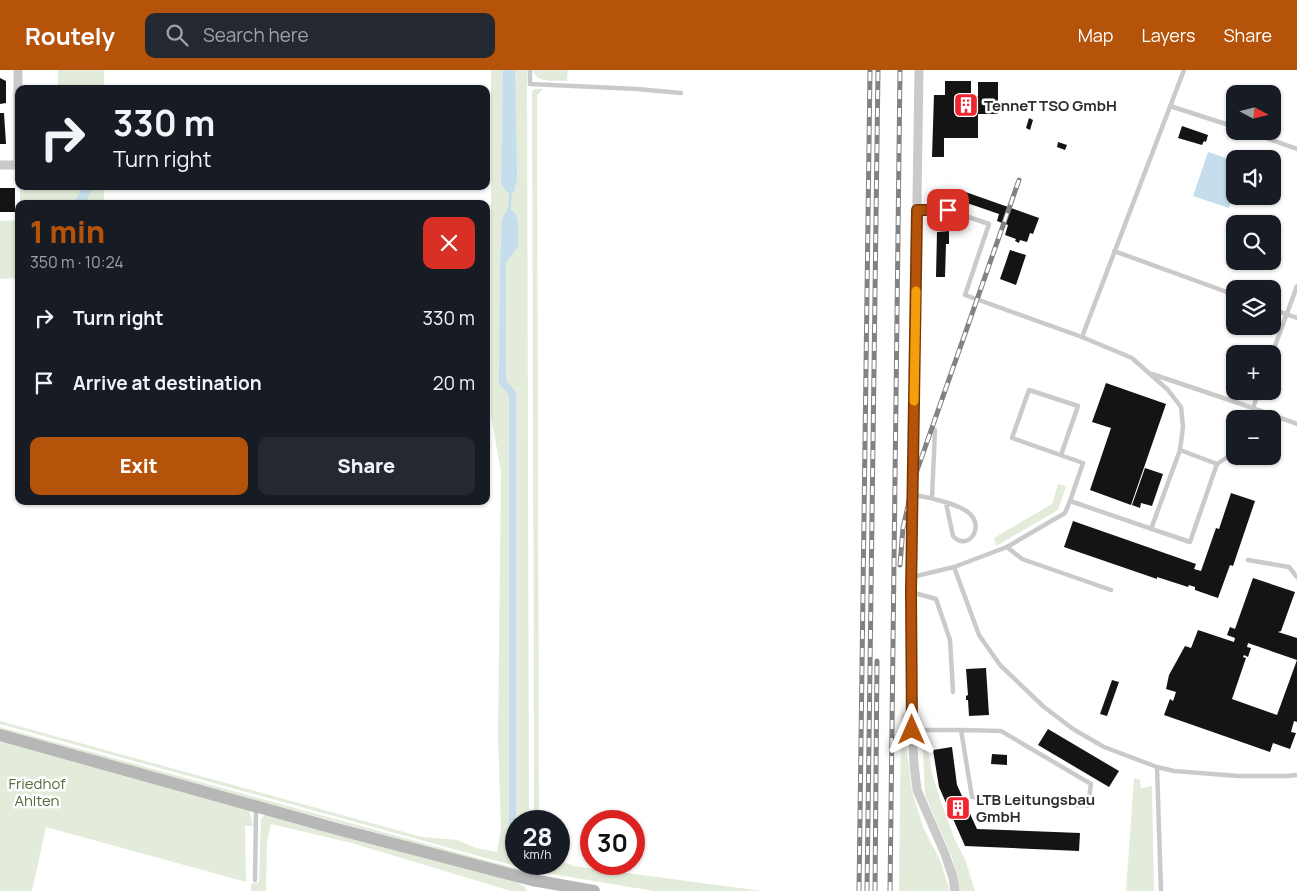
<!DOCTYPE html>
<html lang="en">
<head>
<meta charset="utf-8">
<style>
	body { margin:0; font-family:Manrope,sans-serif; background:#242831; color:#f1f3f6; height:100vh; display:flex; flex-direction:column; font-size:19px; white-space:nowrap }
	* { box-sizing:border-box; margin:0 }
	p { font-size:16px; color:#9ea1a6 }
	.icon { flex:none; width:28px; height:28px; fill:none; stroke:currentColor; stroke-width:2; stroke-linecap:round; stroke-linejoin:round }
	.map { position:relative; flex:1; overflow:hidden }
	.drawer { position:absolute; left:15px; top:130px; width:475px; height:305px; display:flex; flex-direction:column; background:#171b24; border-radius:10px; box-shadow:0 1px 4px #0004 }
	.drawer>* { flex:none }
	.banner { position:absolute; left:15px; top:15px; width:475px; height:105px; border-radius:10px; box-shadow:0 1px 4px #0004; background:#171b24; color:#f1f3f6; overflow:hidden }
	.needle { width:32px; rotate:97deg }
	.fabs { position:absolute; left:1226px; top:15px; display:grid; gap:10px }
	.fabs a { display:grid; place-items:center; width:55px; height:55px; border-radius:10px; background:#171b24; box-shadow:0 1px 4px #0004; font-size:25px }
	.speed { position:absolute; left:505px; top:740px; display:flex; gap:10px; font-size:25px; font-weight:700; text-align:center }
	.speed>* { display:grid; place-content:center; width:65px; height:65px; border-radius:50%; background:#171b24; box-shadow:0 1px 4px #0004; line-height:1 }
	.speed small { font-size:12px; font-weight:400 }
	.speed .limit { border:8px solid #d22; background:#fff; color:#111 }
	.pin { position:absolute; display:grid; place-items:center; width:42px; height:42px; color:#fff; margin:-21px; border-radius:10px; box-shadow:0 2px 8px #0006 }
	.me { position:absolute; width:55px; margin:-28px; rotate:0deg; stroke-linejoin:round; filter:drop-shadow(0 0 4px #0008) }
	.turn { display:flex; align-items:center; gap:18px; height:105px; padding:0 15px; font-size:22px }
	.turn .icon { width:65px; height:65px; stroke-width:2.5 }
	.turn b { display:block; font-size:35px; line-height:42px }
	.round { display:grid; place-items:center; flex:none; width:52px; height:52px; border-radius:10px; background:#242831 }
	.summary { display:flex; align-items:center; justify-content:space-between; height:85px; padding:0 15px }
	h1 { font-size:30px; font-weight:800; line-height:38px; color:#b45309 }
	.cta { display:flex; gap:10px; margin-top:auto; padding:10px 15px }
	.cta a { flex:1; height:58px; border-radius:10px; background:#b45309; color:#fff; font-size:20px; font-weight:800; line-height:58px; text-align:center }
	.cta a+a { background:#242831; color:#f1f3f6 }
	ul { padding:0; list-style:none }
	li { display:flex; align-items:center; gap:15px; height:65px; padding:0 15px }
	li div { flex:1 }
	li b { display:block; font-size:19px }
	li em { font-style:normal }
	header { display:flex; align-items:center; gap:30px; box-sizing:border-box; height:70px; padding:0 25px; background:#b45309; color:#fff }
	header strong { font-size:24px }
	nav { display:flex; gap:28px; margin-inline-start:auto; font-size:18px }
	.search { width:350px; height:45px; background:#242831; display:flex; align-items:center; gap:12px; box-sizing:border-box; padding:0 18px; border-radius:10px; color:#9ea1a6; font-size:19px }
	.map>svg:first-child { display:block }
	.green { fill:#e3ecda }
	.water { fill:#c5dded }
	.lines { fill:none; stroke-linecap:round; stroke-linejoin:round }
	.stream { stroke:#c5dded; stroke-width:3 }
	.building { fill:#141414 }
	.lane { stroke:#cacaca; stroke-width:4.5 }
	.street { stroke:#cacaca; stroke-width:9 }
	.secondary { stroke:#b7b7b7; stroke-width:12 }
	.rail-casing { stroke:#828282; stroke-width:5 }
	.rail { stroke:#fff; stroke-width:3; stroke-dasharray:9; stroke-linecap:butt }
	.route-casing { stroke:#753606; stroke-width:12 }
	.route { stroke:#b45309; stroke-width:9 }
	.slow { stroke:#f59e0b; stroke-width:9 }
	.labels { text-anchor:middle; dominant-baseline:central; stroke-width:5; stroke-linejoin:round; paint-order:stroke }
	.poi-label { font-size:15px; font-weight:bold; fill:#2d2d2d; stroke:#fff; text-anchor:start }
	.park-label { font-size:15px; fill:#4f6b38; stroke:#fff }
</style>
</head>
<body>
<header>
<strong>Routely</strong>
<div class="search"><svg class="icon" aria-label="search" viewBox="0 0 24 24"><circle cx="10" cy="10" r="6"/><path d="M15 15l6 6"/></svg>Search here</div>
<nav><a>Map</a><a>Layers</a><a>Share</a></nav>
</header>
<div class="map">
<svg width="1297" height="821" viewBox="0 0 1297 821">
	<rect width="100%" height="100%" fill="#fff"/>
	<g class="green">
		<rect x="58" y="0" width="46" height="19"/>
		<path d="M491,0H527L529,751H516V794H528L523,798L453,779L0,654V651L422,767L457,770L476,778L497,782L501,758L498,666L501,402L491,346Z"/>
		<path d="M533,0H568L567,11C555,10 536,14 533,0Z"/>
		<path d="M535,19H543L537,25L539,751H534V705L532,21Z"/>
		<rect x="20" y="116" width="84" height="18"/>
		<path d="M19,150V208L0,209V151Z"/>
		<path d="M1058,414L1066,416L1058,440L996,476L994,468L1052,434Z"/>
		<path d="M904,641L906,644L907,681L912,722L924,759L940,790L950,821H899L901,646Z"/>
		<path d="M0,657L518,799V800L478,791L0,660Z"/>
		<path d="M0,671L249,739L253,756H245L246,812L46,757L32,821H0Z"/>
		<path d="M927,671L932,704L941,732L955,770L965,789L975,821H959L952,787L925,725L923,681Z"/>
		<path d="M1134,708L1140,710L1141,718L1152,716L1154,821H1126Z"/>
		<path d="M265,744L516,812L525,817L527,821H511L352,773L271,754L267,772L266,821H251V814L259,812L261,749Z"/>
		<path d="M559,790L574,796L762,821H654L540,802L538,794H559Z"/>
	</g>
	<g class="water">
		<path d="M503,0H515L517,109L514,122H507L501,114Z"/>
		<path d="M1208,82L1235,91V116L1229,138L1193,126Z"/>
		<path d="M82,116H91V121L85,134H73L82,119Z"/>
		<path d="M509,139C522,143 518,164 518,175C516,182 509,187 506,194V311L516,322V766L514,768L509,754V325L499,313L500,199L502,149L507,140Z"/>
	</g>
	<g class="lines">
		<path class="stream" d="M509,142L511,118"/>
	</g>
	<g class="building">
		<path d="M0,8L6,11V33L0,34Z"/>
		<path d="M945,11H971V26H978V12H998V44H978V68H944V87H932L934,25H945Z"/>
		<path d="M0,43H4L6,74H0Z"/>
		<path d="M1029,48L1033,50L1030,60L1026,58Z"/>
		<path d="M1182,56L1208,65L1206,72L1204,71L1202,75L1178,68Z"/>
		<path d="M1058,72L1067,75L1065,80L1057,77Z"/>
		<rect x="0" y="118" width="15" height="24"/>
		<path d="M957,119L1039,148L1033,164L1030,163L1027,172L1020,170L1019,173L1015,171L1016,169L1005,165L1008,155L997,151L999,144L967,133L966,136L952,131Z"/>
		<path d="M949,161V174H946L945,207H936L937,162Z"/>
		<path d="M1010,180L1026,185L1016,215L1000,209Z"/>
		<path d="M1106,313L1166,334L1131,435L1090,420L1111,358L1092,352Z"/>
		<path d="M1145,398L1163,404L1152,436L1141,433L1140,438L1132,435Z"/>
		<path d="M1231,423L1255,431L1233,496L1230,495L1218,528L1195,520V517L1189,515L1188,517L1157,507V509L1064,477L1073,451L1196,494L1194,499L1201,501L1216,458L1219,459Z"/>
		<path d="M1253,508L1295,522L1281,561L1278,562L1297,568V590L1248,573L1247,577L1251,578L1248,587L1244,585L1243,587L1246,588L1232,629L1277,645L1297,590V652L1294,651L1291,662L1296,663L1290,679L1273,673L1270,682L1164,645L1170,629L1173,631L1176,622L1166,619L1169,605L1185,576L1191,578L1198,560L1234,572L1235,568L1227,565L1230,557L1235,559Z"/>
		<path d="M986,598L989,645L969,646L968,630H966V626L968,625L966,599Z"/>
		<path d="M1112,610L1119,612L1107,646L1100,644Z"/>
		<path d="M1048,659L1119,701L1109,717L1038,675Z"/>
		<path d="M952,677L957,715L977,759L1080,763L1079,781L965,776L939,717L933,680Z"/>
		<path d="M992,684L1007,685V695L991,694Z"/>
	</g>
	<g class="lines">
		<g class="lane">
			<path d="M530,0V14L637,19L681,23"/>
			<path d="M1170,36L1235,57"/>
			<path d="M1246,61L1297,79"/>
			<path d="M917,140H948L989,154L965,225L1082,267L1132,288L1168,320L1181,337L1183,357L1180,380"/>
			<path d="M1114,181L1235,225"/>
			<path d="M1272,239L1297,248"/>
			<path d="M1082,267L1184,0"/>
			<path d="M1272,284L1297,216"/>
			<path d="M1152,304L1253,338"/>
			<path d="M1259,321L1253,338L1297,354"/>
			<path d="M1061,385L1078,336L1029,320L1012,368L1083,393L1070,431"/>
			<path d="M1239,386L1257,392"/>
			<path d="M1217,394L1232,384L1235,385"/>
			<path d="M914,425C928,427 960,434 970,444C985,458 967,482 953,466L946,433"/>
			<path d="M932,427L935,360"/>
			<path d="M1007,477L1022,489L1111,520"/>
			<path d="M1248,490L1289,497L1297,507"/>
			<path d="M954,497L979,565L1000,595L1044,637L1073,659L1104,677L1157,697L1174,701L1238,706H1287L1297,705"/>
			<path d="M912,507L954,497L1007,477L1065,443L1070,431L1190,472L1217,394L1180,380L1151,459"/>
			<path d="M911,522L936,529L950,570L953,622"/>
			<path d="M912,660H961L972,727L1088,736L1091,714L1001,661L961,660"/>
			<path d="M1157,697L1161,821"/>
			<path d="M255,810L256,739"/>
		</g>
		<g class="street">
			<path d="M919,0L911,522L912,660L914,694L917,720L945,784L953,808L955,821"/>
			<path d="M0,95H18V0"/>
		</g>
		<path class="secondary" d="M0,665L337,759L532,810L594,821"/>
		<defs>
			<g id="rail">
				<path d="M900,495L903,458L914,409L1019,110"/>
				<path d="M859,821L870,0"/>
				<path d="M867,821L878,0"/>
				<path d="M875,821L877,591"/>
				<path d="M890,821L900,0"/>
			</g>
		</defs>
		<use href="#rail" class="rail-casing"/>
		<use href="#rail" class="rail"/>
	</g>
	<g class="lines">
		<defs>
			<path id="route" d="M912,660L911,522L917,140H948"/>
		</defs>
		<use href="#route" class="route-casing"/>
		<use href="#route" class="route"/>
		<path class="slow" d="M914,331L916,221"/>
	</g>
	<defs>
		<symbol id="building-square" viewBox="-11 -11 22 22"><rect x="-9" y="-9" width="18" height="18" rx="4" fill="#ef2530" stroke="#fff"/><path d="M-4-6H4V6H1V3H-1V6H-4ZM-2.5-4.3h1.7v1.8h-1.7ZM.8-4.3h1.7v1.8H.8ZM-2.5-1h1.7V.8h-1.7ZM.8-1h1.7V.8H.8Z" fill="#fff"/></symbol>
	</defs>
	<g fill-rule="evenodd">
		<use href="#building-square" x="952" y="21" width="28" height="28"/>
		<use href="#building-square" x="944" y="724" width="28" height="28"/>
	</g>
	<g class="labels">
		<g class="poi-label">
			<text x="984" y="35">TenneT TSO GmbH</text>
			<text x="976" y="729">LTB Leitungsbau<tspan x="976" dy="17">GmbH</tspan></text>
		</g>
		<g class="park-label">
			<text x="37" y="713">Friedhof<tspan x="37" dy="17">Ahlten</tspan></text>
		</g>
	</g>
</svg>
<div class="fabs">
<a><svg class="needle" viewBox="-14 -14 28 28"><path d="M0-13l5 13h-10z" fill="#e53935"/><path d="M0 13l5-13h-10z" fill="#9ea1a6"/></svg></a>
<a><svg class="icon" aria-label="sound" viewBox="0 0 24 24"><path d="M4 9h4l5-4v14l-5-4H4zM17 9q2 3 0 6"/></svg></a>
<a><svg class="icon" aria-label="search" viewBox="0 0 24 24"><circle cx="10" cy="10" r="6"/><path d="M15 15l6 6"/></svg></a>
<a><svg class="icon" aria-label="layers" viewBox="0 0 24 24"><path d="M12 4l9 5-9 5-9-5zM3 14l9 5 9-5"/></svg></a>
<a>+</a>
<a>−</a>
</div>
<div class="speed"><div>28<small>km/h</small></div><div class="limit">30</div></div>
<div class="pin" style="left:948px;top:140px;background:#d93025"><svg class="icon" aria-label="arrive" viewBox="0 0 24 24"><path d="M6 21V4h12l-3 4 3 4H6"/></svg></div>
<svg class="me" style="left:912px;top:660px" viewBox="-20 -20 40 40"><path d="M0-17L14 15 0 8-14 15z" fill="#b45309" stroke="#fff" stroke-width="4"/></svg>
<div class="banner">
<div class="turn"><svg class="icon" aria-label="right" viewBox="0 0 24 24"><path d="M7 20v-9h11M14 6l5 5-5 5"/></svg><div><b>330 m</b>Turn right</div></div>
</div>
<section class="drawer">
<div class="summary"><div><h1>1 min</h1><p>350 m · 10:24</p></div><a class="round" style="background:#d93025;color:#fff"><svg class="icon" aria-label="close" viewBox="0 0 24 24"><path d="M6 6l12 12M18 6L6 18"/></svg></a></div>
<ul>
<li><svg class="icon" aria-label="right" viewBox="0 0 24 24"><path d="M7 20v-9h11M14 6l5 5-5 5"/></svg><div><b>Turn right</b></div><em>330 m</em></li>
<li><svg class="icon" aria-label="arrive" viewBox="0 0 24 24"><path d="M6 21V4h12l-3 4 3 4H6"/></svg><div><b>Arrive at destination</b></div><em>20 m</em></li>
</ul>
<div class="cta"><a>Exit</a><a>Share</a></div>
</section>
</div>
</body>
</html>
